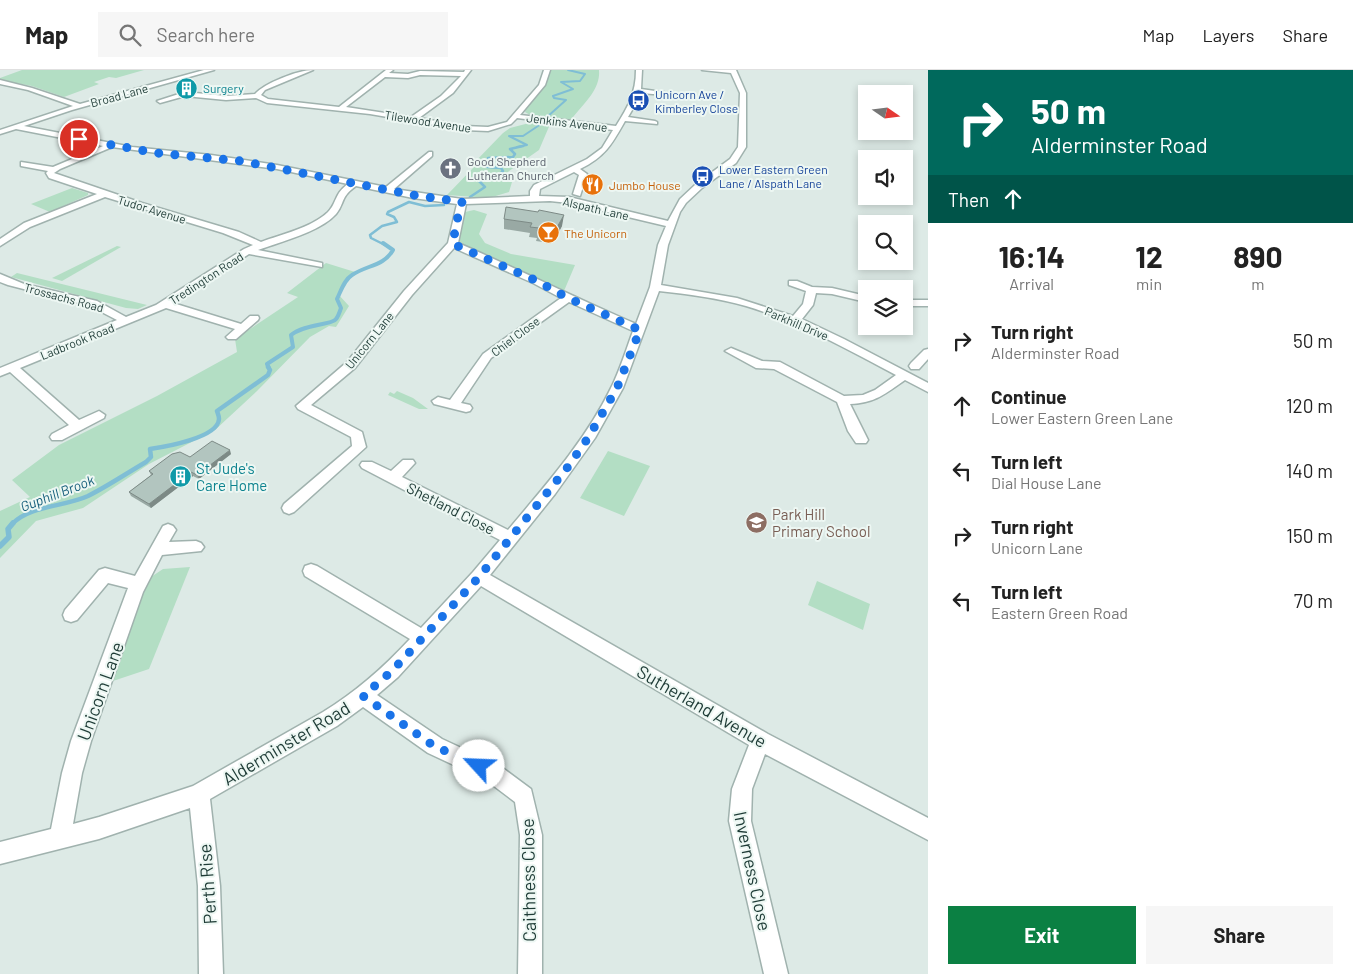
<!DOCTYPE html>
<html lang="en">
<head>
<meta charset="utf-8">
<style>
	body { margin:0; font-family:Barlow,sans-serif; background:#f6f6f6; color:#222; height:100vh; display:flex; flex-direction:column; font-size:19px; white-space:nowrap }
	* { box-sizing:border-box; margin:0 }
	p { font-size:16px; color:#767676 }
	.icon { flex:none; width:28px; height:28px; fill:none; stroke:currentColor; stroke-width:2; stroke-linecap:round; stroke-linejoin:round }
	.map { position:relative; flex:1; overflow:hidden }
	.drawer { display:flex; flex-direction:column; background:#fff; width:425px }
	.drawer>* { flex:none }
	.hud { background:#00695c; color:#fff; overflow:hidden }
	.needle { width:32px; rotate:104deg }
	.controls { position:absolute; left:858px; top:15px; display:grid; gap:10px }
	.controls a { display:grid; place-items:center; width:55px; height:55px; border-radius:0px; background:#fff; box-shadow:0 2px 8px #0003; font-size:25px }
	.pin { position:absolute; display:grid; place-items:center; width:42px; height:42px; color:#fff; margin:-21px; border:2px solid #fff; border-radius:50%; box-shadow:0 1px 5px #0007 }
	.me { position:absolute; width:55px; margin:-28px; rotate:295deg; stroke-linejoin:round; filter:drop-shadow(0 0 4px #0008) }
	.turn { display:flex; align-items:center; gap:18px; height:105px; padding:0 20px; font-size:22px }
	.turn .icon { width:65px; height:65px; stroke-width:2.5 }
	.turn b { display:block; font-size:35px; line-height:42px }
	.then { display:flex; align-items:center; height:48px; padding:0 20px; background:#0003; gap:10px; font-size:19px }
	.eta { display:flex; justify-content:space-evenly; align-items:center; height:85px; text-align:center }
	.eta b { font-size:30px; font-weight:700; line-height:35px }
	.button { display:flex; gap:10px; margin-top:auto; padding:10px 20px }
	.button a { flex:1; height:58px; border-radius:0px; background:#0b8043; color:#fff; font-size:20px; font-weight:700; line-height:58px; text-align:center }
	.button a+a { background:#f6f6f6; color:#222 }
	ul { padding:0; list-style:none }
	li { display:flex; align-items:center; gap:15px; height:65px; padding:0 20px }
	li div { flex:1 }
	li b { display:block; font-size:19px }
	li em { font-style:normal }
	header { display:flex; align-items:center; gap:30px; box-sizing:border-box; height:70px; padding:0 25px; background:#fff; border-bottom:1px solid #e0e0e0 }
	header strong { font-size:24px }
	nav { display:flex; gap:28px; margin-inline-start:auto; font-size:18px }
	.search { width:350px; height:45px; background:#f6f6f6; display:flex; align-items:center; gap:12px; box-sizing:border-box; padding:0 18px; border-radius:0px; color:#767676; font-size:19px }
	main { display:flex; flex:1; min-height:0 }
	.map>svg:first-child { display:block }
	.green { fill:#b3dec4 }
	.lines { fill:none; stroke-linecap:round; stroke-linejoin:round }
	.stream-far4 { stroke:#7fbed5; stroke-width:2 }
	.stream-far3 { stroke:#7fbed5; stroke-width:2.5 }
	.stream-far2 { stroke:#7fbed5; stroke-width:4 }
	.stream-far1 { stroke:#7fbed5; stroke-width:4.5 }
	.stream { stroke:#7fbed5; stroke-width:5.5 }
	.minor-casing { stroke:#a0b2ae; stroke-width:3 }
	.minor { fill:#fff; fill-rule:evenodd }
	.wall { fill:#99a9a4 }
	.shaded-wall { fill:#7d8a86 }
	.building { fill:#b2c5bf; stroke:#7d8a86 }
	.route { stroke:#1a73e8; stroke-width:9; stroke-dasharray:0 16.2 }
	.labels { text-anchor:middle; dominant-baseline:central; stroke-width:4; stroke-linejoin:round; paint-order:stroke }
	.far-culture-label { font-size:12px; fill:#0d838f; stroke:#edf7f3; text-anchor:start }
	.far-transit-label { font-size:12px; fill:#164399; stroke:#edf7f3; text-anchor:start }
	.far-street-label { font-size:12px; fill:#1e3b36; stroke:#edf7f3 }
	.far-worship-label { font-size:12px; fill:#5b616d; stroke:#edf7f3; text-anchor:start }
	.far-food-label { font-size:12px; fill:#c56008; stroke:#edf7f3; text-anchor:start }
	.far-water-label { font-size:14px; font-style:italic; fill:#145d7a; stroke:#edf7f3 }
	.culture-label { font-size:15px; fill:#0d838f; stroke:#edf7f3; text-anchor:start }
	.street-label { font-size:15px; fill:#1e3b36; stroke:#edf7f3 }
	.education-label { font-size:15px; fill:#785e54; stroke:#edf7f3; text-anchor:start }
	.near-street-label { font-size:18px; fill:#1e3b36; stroke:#edf7f3 }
</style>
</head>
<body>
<header>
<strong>Map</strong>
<div class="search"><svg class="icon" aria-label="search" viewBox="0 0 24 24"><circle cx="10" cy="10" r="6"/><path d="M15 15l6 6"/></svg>Search here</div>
<nav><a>Map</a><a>Layers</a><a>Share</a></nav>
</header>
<main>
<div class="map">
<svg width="928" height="904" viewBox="0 0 928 904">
	<rect width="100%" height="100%" fill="#ddeae6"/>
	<g class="green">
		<path d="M22,0H144L116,8L109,7L94,12L99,14L64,27L32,16L0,10V8Z"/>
		<path d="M550,0H599C601,20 582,35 570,51L530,45L525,42C530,26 548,18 550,0Z"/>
		<path d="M537,51L551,52L539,80L502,106L512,112L509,122L489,128L447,125L475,96L472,95L503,63L510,58Z"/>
		<path d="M72,118L88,123V125L50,142L31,134Z"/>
		<path d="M474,140L487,144L479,164L485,173L511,184L575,195L564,221L463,176L459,171L465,142Z"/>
		<path d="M117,176L121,177L62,211L52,208Z"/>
		<path d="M326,193L355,202L344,211L338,224L349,236L336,257L329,256L310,267L257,321L215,360L149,394L83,438L36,451L0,488V441L30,427L12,410L59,375L157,326L237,282L235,269L298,227L287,223Z"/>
		<path d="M17,203L147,235L138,239L126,238L11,207Z"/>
		<path d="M397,321L413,328L428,339H419L388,325L390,322L394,324Z"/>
		<path d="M608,381L650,396L624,446L580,428Z"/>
		<path d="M190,497L149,599L110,612L148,509L163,499Z"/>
		<path d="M817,511L870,534L863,560L808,535Z"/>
	</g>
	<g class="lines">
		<g class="stream-far4">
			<path d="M547,47L566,30L554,28L553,26L573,19L561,12L580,11L585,4L568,0"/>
			<path d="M517,77L527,75L509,66H523L541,54"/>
		</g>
		<g class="stream-far3">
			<path d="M470,127L485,117L479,111L492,108L491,105L500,104L503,101L501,98L487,97L494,93L488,88L513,87L515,84L510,79L523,76"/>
			<path d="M385,175L371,168L370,165L382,156L397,152L394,147L387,144L388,142L409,132L425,136L444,135"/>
		</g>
		<path class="stream-far2" d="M269,298L267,294L293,277L291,265C304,254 332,255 336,249C338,247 340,241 341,238L337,229C341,221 344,210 352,205C367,195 384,196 393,180L383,173"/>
		<path class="stream-far1" d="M12,454C31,435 64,437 88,426C108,416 127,403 146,392L151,387L150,379C164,377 218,368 219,349C219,346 218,344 217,341L268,305L270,300L268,297"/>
		<path class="stream" d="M0,476L9,467L8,459L13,453"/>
		<defs>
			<g id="minor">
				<path d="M204,0H214L72,40L24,56L132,77L211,85L277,95L386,117L429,82H432V86L394,119L462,129L530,126V121L534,115L587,89L602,78L613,60L517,48L511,54L488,61L464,60L370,44L267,33L256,28L226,30L185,26L160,33L157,31L185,22L226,26L255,24C265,13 298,0 313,0L265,20L261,25L268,29L339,37L386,0H393L389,3L408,4L420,1L464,2L465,0H471L453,23L419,48L464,56L488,57L507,52L539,15L544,0H550L545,15L520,45L616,56C628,37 636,23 636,0H642L641,19L669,23L666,25L640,23L638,30L628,47L655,51L657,52V54L625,51C612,74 605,87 580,99L587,104L580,126L573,124L579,105L574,102L540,119L539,126L569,127L668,151L680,129L696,114L730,89L738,77L740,23L731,3L702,0H736L746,23V77L736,93L702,118L686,133L680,142L668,175L661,215L737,228L793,246L803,234L806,221L789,215V211H797L812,217L832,218L866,226V232L832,224L816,223L813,235L802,249L844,269L928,313V322L905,310C885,324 875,333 850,334L868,370L866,373H856L848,361L837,332L774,299L756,298L725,281L731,278L762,291L780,292L844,326L863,325L875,320L896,305C847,279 799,252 746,236C718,228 688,224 659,221L623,318L595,368L555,424L490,505L768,664L928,748V770L765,684L752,719L751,751L788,904H764L729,751L732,719L749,675L481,516L398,607L377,625L442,669L500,696L531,719L542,765V904H518L520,765L515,732L486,710L428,683L363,637L337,656L210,729L220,816L223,904H199L198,816L190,738L99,769L0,794V772L51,759L62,703L71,671L128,518L108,513L77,550L71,552L65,550L63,545L65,540L99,500L105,498L135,506L163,456L168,454L173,456L176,460L169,472L196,471L201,473L204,477L201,481L162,485L143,522L91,671L82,703L73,754L99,747L193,716L323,642C356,622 384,597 410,569L305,506L303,501L305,496L311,494L317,496L421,558L473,502L500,470L362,398L360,395L362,392H372L391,401L403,390H413L415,393L402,407L508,460C545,416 586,370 611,318C620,300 626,280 633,261L569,232L491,288L461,333L470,335L472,338L470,341L466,342L434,334L432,331L438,327L450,330L483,284L561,228L533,213L454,178L412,225L355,298L311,335L362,362L366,377L294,442L289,444L284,442L282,438L284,434L352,376L351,367L298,339L296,336L347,292L404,221L448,173L457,134L413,128L356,116C340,127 345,133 336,144C320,162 280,172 258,180L322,193V197L249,184L173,233L241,254L250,246H258L259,248L258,250L236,269H228L226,267L235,259L166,238L20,298L79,350L99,341L105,345L104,348L62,370H52L50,367L52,364L69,355L10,302L0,306V298L117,250L90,236L8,215L0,212V204L24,214L97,231L126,247L156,235L244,179L253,175L223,163L105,127L30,157L0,176V169L24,153L97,124L49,108L46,103L48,101L21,96V92L53,97L103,76L16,59L0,64V60L73,36L28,20L0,14V10L32,18L80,34ZM420,5L461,6L441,26L411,47L346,37L385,7L408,8ZM112,77L277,99L348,114C334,124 337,133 328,142C311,158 282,164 261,172L239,162L142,133L54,103L60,99ZM550,131L569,133L666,156L658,175L650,217L636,254C576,228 518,199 458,173L466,134Z"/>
				<rect x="904" y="230" width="24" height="6"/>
				<path d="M928,279V289L919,299H911L909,296L911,293L924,280Z"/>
			</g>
		</defs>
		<use href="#minor" class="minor-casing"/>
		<use href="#minor" class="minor"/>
	</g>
	<g class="wall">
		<path d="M504,149L562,156L555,169H552L550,173L536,171L537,168L529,167L530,163L504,159Z"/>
		<path d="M231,384L199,409L193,406L151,438L131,426L129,422L151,405L149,401L190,387Z"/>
	</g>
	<g class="shaded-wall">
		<path d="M564,145L562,156L555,169L556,159Z"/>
		<path d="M553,158L552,169L550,173L551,163Z"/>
		<path d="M230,380L231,384L199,409L197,405Z"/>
		<path d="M191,402L193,406L151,438L149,434Z"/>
	</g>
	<g class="building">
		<path d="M506,137L538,142L539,140L564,145L556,159L553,158L551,163L537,161L539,158L530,157L532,153L504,149Z"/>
		<path d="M212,371L230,380L197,405L191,402L149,434L129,422L153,404L149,401L172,384L180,382L190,387Z"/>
	</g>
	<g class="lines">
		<path class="route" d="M79,69L157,83L241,91L413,125L462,132L456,154L453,174L537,211L568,228L640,260L617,318L588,368L567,398L479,507L392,601L363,626L434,676L479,696"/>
	</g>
	<defs>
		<symbol id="building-disc" viewBox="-11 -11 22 22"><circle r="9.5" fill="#0f9aa8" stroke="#edf7f3"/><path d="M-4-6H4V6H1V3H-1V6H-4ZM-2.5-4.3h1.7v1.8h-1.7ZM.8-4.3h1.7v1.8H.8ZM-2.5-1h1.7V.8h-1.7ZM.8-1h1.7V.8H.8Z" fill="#fff"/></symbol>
		<symbol id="bus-disc" viewBox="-11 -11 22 22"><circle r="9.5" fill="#1a4fb4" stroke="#edf7f3"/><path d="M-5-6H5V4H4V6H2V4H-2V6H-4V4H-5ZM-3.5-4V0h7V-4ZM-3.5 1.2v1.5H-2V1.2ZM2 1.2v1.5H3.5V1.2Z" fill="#fff"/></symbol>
		<symbol id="church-disc" viewBox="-11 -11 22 22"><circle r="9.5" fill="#6b7280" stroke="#edf7f3"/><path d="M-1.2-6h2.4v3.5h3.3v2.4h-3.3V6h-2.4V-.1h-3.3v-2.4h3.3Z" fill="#fff"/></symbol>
		<symbol id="restaurant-disc" viewBox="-11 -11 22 22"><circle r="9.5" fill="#e8710a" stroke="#edf7f3"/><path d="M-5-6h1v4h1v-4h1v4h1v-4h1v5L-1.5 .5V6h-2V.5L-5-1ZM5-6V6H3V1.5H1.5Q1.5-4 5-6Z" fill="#fff"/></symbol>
		<symbol id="bar-disc" viewBox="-11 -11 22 22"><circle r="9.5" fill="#e8710a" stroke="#edf7f3"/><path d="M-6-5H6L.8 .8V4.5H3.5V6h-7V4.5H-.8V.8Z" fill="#fff"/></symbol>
		<symbol id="school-disc" viewBox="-11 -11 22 22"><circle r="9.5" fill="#8d6e63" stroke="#edf7f3"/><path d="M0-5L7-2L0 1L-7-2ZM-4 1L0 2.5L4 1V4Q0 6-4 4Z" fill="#fff"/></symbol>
	</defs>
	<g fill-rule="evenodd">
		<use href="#building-disc" x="174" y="6" width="25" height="25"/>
		<use href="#bus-disc" x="626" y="18" width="25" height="25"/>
		<use href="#church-disc" x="438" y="86" width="25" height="25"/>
		<use href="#bus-disc" x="690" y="94" width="25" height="25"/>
		<use href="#restaurant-disc" x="580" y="102" width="25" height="25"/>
		<use href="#bar-disc" x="536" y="150" width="25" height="25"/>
		<use href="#building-disc" x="168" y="394" width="25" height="25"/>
		<use href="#school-disc" x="744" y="440" width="25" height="25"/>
	</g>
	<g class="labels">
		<g class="far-culture-label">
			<text x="203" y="18">Surgery</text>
		</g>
		<g class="far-transit-label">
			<text x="655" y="24">Unicorn Ave /<tspan x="655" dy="14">Kimberley Close</tspan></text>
			<text x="719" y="99">Lower Eastern Green<tspan x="719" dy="14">Lane / Alspath Lane</tspan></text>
		</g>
		<g class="far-street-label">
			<text transform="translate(119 25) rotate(-15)">Broad Lane</text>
			<text transform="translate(428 51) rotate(9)">Tilewood Avenue</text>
			<text transform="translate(567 52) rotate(7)">Jenkins Avenue</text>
			<text transform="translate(596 138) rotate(13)">Alspath Lane</text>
			<text transform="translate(152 139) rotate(17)">Tudor Avenue</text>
			<text transform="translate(206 208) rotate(-33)">Tredington Road</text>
			<text transform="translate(64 227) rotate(15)">Trossachs Road</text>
			<text transform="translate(797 253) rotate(23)">Parkhill Drive</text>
			<text transform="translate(515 266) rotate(-37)">Chiel Close</text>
			<text transform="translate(369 270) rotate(-51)">Unicorn Lane</text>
			<text transform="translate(77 271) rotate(-22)">Ladbrook Road</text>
		</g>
		<g class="far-worship-label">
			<text x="467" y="91">Good Shepherd<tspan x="467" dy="14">Lutheran Church</tspan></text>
		</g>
		<g class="far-food-label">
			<text x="609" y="115">Jumbo House</text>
			<text x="564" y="163">The Unicorn</text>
		</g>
		<g class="far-water-label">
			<text transform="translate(57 423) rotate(-21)">Guphill Brook</text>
		</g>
		<g class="culture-label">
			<text x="196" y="398">St Jude's<tspan x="196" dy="17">Care Home</tspan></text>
		</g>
		<g class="street-label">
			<text transform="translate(451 438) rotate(27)">Shetland Close</text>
		</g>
		<g class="education-label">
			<text x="772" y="444">Park Hill<tspan x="772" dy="17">Primary School</tspan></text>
		</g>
		<g class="near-street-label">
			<text transform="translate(100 621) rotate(-70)">Unicorn Lane</text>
			<text transform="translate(702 636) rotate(30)">Sutherland Avenue</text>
			<text transform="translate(286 673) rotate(-31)">Alderminster Road</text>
			<text transform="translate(753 801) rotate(78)">Inverness Close</text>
			<text transform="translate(528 810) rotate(-91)">Caithness Close</text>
			<text transform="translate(207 814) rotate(-94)">Perth Rise</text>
		</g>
	</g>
</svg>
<div class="controls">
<a><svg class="needle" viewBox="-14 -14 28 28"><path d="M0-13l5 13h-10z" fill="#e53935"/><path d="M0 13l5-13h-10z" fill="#767676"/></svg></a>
<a><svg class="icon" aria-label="sound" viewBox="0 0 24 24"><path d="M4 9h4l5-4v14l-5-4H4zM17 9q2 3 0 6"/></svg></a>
<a><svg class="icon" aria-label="search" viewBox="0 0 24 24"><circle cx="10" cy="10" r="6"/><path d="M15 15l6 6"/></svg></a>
<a><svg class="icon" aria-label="layers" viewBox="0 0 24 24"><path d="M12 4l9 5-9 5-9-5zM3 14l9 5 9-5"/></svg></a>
</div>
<div class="pin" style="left:79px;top:69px;background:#d93025"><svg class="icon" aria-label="arrive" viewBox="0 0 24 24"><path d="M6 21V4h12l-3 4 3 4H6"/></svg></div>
<svg class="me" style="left:479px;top:696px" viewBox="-20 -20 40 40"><circle r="19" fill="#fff"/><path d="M0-13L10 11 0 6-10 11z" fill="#1a73e8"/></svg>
</div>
<section class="drawer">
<div class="hud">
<div class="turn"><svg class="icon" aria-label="right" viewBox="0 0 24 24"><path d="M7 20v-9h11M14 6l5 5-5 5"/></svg><div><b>50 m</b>Alderminster Road</div></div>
<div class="then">Then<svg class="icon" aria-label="ahead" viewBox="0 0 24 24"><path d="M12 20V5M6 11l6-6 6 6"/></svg></div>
</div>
<div class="eta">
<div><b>16:14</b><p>Arrival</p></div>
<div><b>12</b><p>min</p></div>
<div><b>890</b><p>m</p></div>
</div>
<ul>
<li><svg class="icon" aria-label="right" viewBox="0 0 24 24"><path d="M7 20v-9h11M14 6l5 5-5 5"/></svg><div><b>Turn right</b><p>Alderminster Road</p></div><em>50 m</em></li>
<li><svg class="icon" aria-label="ahead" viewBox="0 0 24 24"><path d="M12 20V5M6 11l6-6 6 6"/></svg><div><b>Continue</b><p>Lower Eastern Green Lane</p></div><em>120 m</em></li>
<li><svg class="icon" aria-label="left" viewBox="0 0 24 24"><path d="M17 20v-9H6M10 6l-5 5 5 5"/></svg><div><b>Turn left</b><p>Dial House Lane</p></div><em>140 m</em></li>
<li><svg class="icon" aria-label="right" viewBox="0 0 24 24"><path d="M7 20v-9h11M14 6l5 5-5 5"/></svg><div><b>Turn right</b><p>Unicorn Lane</p></div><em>150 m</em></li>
<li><svg class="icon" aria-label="left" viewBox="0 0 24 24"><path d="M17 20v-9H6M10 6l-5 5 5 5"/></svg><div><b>Turn left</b><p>Eastern Green Road</p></div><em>70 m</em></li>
</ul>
<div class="button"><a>Exit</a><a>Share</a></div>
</section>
</main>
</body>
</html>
